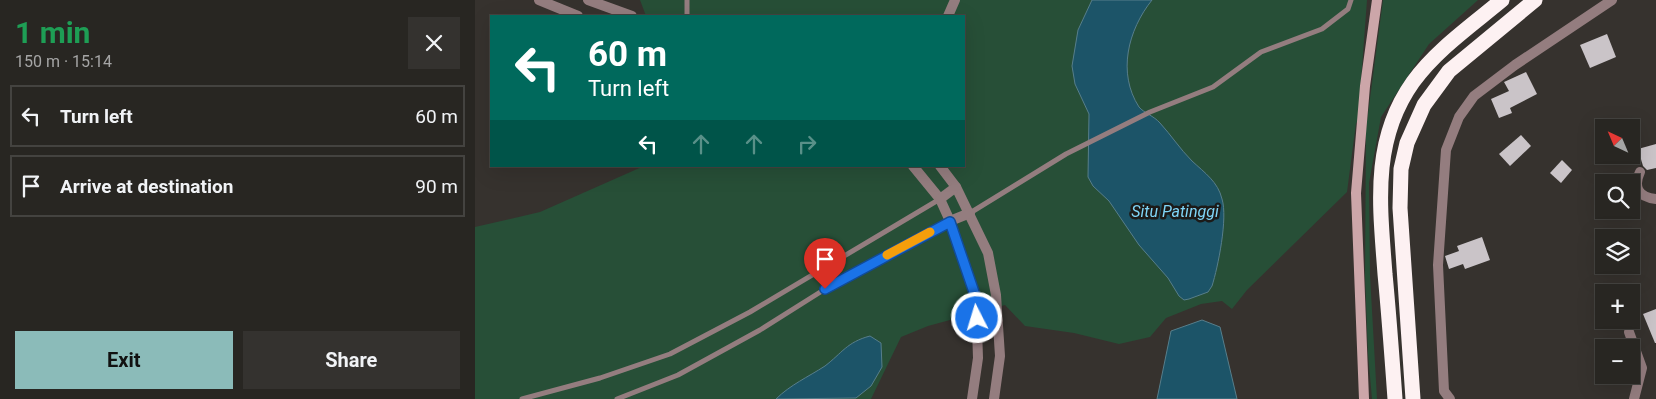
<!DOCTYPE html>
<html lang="en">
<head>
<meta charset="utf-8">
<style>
	body { margin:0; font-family:Roboto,sans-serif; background:#34322f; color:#f1f3f6; height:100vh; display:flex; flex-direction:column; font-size:19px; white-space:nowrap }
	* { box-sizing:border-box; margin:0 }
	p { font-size:16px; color:#a5a5a5 }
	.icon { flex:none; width:28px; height:28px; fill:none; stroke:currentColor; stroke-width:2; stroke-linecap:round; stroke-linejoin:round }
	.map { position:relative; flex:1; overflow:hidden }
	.drawer { display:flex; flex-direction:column; background:#282622; width:475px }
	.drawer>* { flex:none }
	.banner { position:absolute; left:15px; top:15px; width:475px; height:152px; border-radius:0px; box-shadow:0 5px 20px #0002,0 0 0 1px #444340; background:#00695c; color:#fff; overflow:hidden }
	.needle { width:32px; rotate:316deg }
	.controls { position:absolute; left:1120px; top:119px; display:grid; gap:10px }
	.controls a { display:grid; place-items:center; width:45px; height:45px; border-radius:0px; background:#282622; box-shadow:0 5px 20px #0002,0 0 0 1px #444340; font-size:25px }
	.pin { position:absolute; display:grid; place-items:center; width:42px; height:42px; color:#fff; margin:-51px -21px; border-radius:50% 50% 50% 0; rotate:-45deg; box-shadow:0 0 5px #0007 }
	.pin .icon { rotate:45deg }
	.me { position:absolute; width:55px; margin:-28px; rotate:355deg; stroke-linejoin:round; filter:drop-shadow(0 0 4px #0008) }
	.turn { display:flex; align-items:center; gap:18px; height:105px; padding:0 15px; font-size:22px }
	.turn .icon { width:65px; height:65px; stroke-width:2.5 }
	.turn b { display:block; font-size:35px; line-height:42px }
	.lanes { display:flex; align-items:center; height:48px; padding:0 15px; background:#0003; justify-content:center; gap:25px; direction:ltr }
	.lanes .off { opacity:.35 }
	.round { display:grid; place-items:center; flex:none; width:52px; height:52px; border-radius:0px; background:#34322f }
	.overview { display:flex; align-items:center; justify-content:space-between; height:85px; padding:0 15px }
	h1 { font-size:30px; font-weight:700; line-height:38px; color:#1e9e55 }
	.primary-button { display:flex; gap:10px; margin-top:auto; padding:10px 15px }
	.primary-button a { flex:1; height:58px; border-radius:0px; background:#8bbbb9; color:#111; font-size:20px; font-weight:700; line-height:58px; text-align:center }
	.primary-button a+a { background:#34322f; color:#f1f3f6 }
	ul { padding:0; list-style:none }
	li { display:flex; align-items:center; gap:15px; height:62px; margin:0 10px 8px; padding:0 5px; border:2px solid #444340; border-radius:0px }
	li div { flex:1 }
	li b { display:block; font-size:19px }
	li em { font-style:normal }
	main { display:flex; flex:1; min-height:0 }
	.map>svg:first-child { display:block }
	.green { fill:#274f37 }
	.water { fill:#1c5468; stroke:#577e8b }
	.building { fill:#cac4c8 }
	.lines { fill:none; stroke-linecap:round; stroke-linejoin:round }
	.lane { stroke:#947d7f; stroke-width:5 }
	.street { stroke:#947d7f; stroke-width:10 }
	.secondary { stroke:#cca6a9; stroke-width:10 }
	.highway { stroke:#fdf1f2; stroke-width:15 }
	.route-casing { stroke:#114b97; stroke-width:12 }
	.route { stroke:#1a73e8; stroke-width:9 }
	.slow { stroke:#f59e0b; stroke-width:9 }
	.labels { text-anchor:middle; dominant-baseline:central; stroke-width:5; stroke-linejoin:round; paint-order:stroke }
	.water-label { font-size:16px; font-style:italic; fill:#80d6f8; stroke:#1c1a18 }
</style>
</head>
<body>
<main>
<section class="drawer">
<div class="overview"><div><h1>1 min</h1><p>150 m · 15:14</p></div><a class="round"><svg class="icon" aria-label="close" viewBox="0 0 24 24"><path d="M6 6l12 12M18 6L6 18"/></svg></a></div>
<ul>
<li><svg class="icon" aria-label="left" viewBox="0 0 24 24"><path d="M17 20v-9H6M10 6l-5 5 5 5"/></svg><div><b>Turn left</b></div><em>60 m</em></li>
<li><svg class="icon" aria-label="arrive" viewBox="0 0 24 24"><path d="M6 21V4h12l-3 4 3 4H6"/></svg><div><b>Arrive at destination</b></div><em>90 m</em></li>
</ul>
<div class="primary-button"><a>Exit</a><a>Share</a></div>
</section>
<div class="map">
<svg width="1181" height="399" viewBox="0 0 1181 399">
	<rect width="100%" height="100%" fill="#36322e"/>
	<g class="green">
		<path d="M165,0H892L883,121L881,123L872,192L772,290L757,309L747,301L726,304L691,318L675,337L644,344L599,333L550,326L530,305L453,326L426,337L396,399H0V227L65,212L169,166H489V16H171Z"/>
		<path d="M908,0H1003L954,44L906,117L894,183L895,275L902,399H897L893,354L890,275L891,129Z"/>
	</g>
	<g class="water">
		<path d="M617,0H677C653,30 642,73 664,107C669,113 679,116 685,123C696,135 705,149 717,161C730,173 743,182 747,199C753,218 743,267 737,286L733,292L714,299L709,300L704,296L693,278L664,245L634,201L618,186L613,177L614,114L600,84L597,66L603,30Z"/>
		<path d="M727,320L745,327L762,399H682L696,331Z"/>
		<path d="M395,336L406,343L407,367L396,386L381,398L301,399C315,385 333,377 350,366C367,353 372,342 395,336Z"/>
	</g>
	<g class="building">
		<path d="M1132,34L1141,57L1115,68L1105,45Z"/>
		<path d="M1051,72L1062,94L1035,108L1037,113L1024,118L1016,99L1034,91L1029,82Z"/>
		<path d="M1046,135L1056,146L1035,166L1024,154Z"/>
		<path d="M1181,144V168L1172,170L1168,166L1163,149Z"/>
		<path d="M1087,160L1097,170L1086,183L1075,173Z"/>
		<path d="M1007,237L1015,260L990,269L988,264L974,269L970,256L984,251L982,246Z"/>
		<path d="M1181,309V343H1180L1168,314Z"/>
	</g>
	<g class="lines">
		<g class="lane">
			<path d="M212,16V0"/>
			<path d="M495,213L591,154L675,112L738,87L786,52L847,29L873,9L876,0"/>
			<path d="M47,399L125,378L195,354L275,312L465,199"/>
			<path d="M142,399L203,375L285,330L366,279L475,222"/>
		</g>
		<g class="street">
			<path d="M64,0L103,16"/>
			<path d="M113,0L157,16"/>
			<path d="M473,16L480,0"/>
			<path d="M438,166L465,199L475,221L501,298L503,358L497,399"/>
			<path d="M465,166L481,187L513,253L521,295L525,356L519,399"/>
			<path d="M1165,172C1158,187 1163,197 1181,199"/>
			<path d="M465,199L481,187"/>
			<path d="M475,221L495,213"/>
			<path d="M1154,332L1167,368L1159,399"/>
			<path d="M975,399L969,391L963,265L971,150L984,117L999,96L1040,65L1137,0"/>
		</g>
		<path class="secondary" d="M889,399L881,193L890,86L902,0"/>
		<g class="highway">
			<path d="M920,399C917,357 914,315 910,274C905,206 896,141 938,82C961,50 997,25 1027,0"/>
			<path d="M938,399L925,208L926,169L932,143L949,105L974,71L1060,0"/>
		</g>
	</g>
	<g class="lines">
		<defs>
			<path id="route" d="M350,289L475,222L501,298L502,318"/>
		</defs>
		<use href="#route" class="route-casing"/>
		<use href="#route" class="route"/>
		<path class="slow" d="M412,255L455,232"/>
	</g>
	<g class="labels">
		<g class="water-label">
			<text x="700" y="211">Situ Patinggi</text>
		</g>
	</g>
</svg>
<div class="controls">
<a><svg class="needle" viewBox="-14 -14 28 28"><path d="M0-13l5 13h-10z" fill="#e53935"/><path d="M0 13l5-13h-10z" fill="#a5a5a5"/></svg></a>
<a><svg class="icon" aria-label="search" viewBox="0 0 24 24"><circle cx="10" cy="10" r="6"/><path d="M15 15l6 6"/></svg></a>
<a><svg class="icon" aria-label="layers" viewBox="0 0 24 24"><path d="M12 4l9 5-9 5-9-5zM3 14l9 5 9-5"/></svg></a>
<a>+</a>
<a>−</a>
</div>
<div class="pin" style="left:350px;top:289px;background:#d93025"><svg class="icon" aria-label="arrive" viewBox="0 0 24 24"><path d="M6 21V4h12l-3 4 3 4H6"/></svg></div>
<svg class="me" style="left:502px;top:318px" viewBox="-20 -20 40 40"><circle r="17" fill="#1a73e8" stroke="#fff" stroke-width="3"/><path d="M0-11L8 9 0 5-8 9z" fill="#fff"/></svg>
<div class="banner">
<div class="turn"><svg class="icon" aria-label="left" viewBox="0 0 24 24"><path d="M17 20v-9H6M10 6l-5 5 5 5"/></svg><div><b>60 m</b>Turn left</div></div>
<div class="lanes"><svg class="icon" aria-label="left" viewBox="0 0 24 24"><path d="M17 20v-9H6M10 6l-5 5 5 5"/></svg><svg class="icon off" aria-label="ahead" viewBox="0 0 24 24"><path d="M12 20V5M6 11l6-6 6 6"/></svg><svg class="icon off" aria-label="ahead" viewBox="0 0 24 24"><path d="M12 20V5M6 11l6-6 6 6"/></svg><svg class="icon off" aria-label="right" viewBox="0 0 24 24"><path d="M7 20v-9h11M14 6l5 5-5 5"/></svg></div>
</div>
</div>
</main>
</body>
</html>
